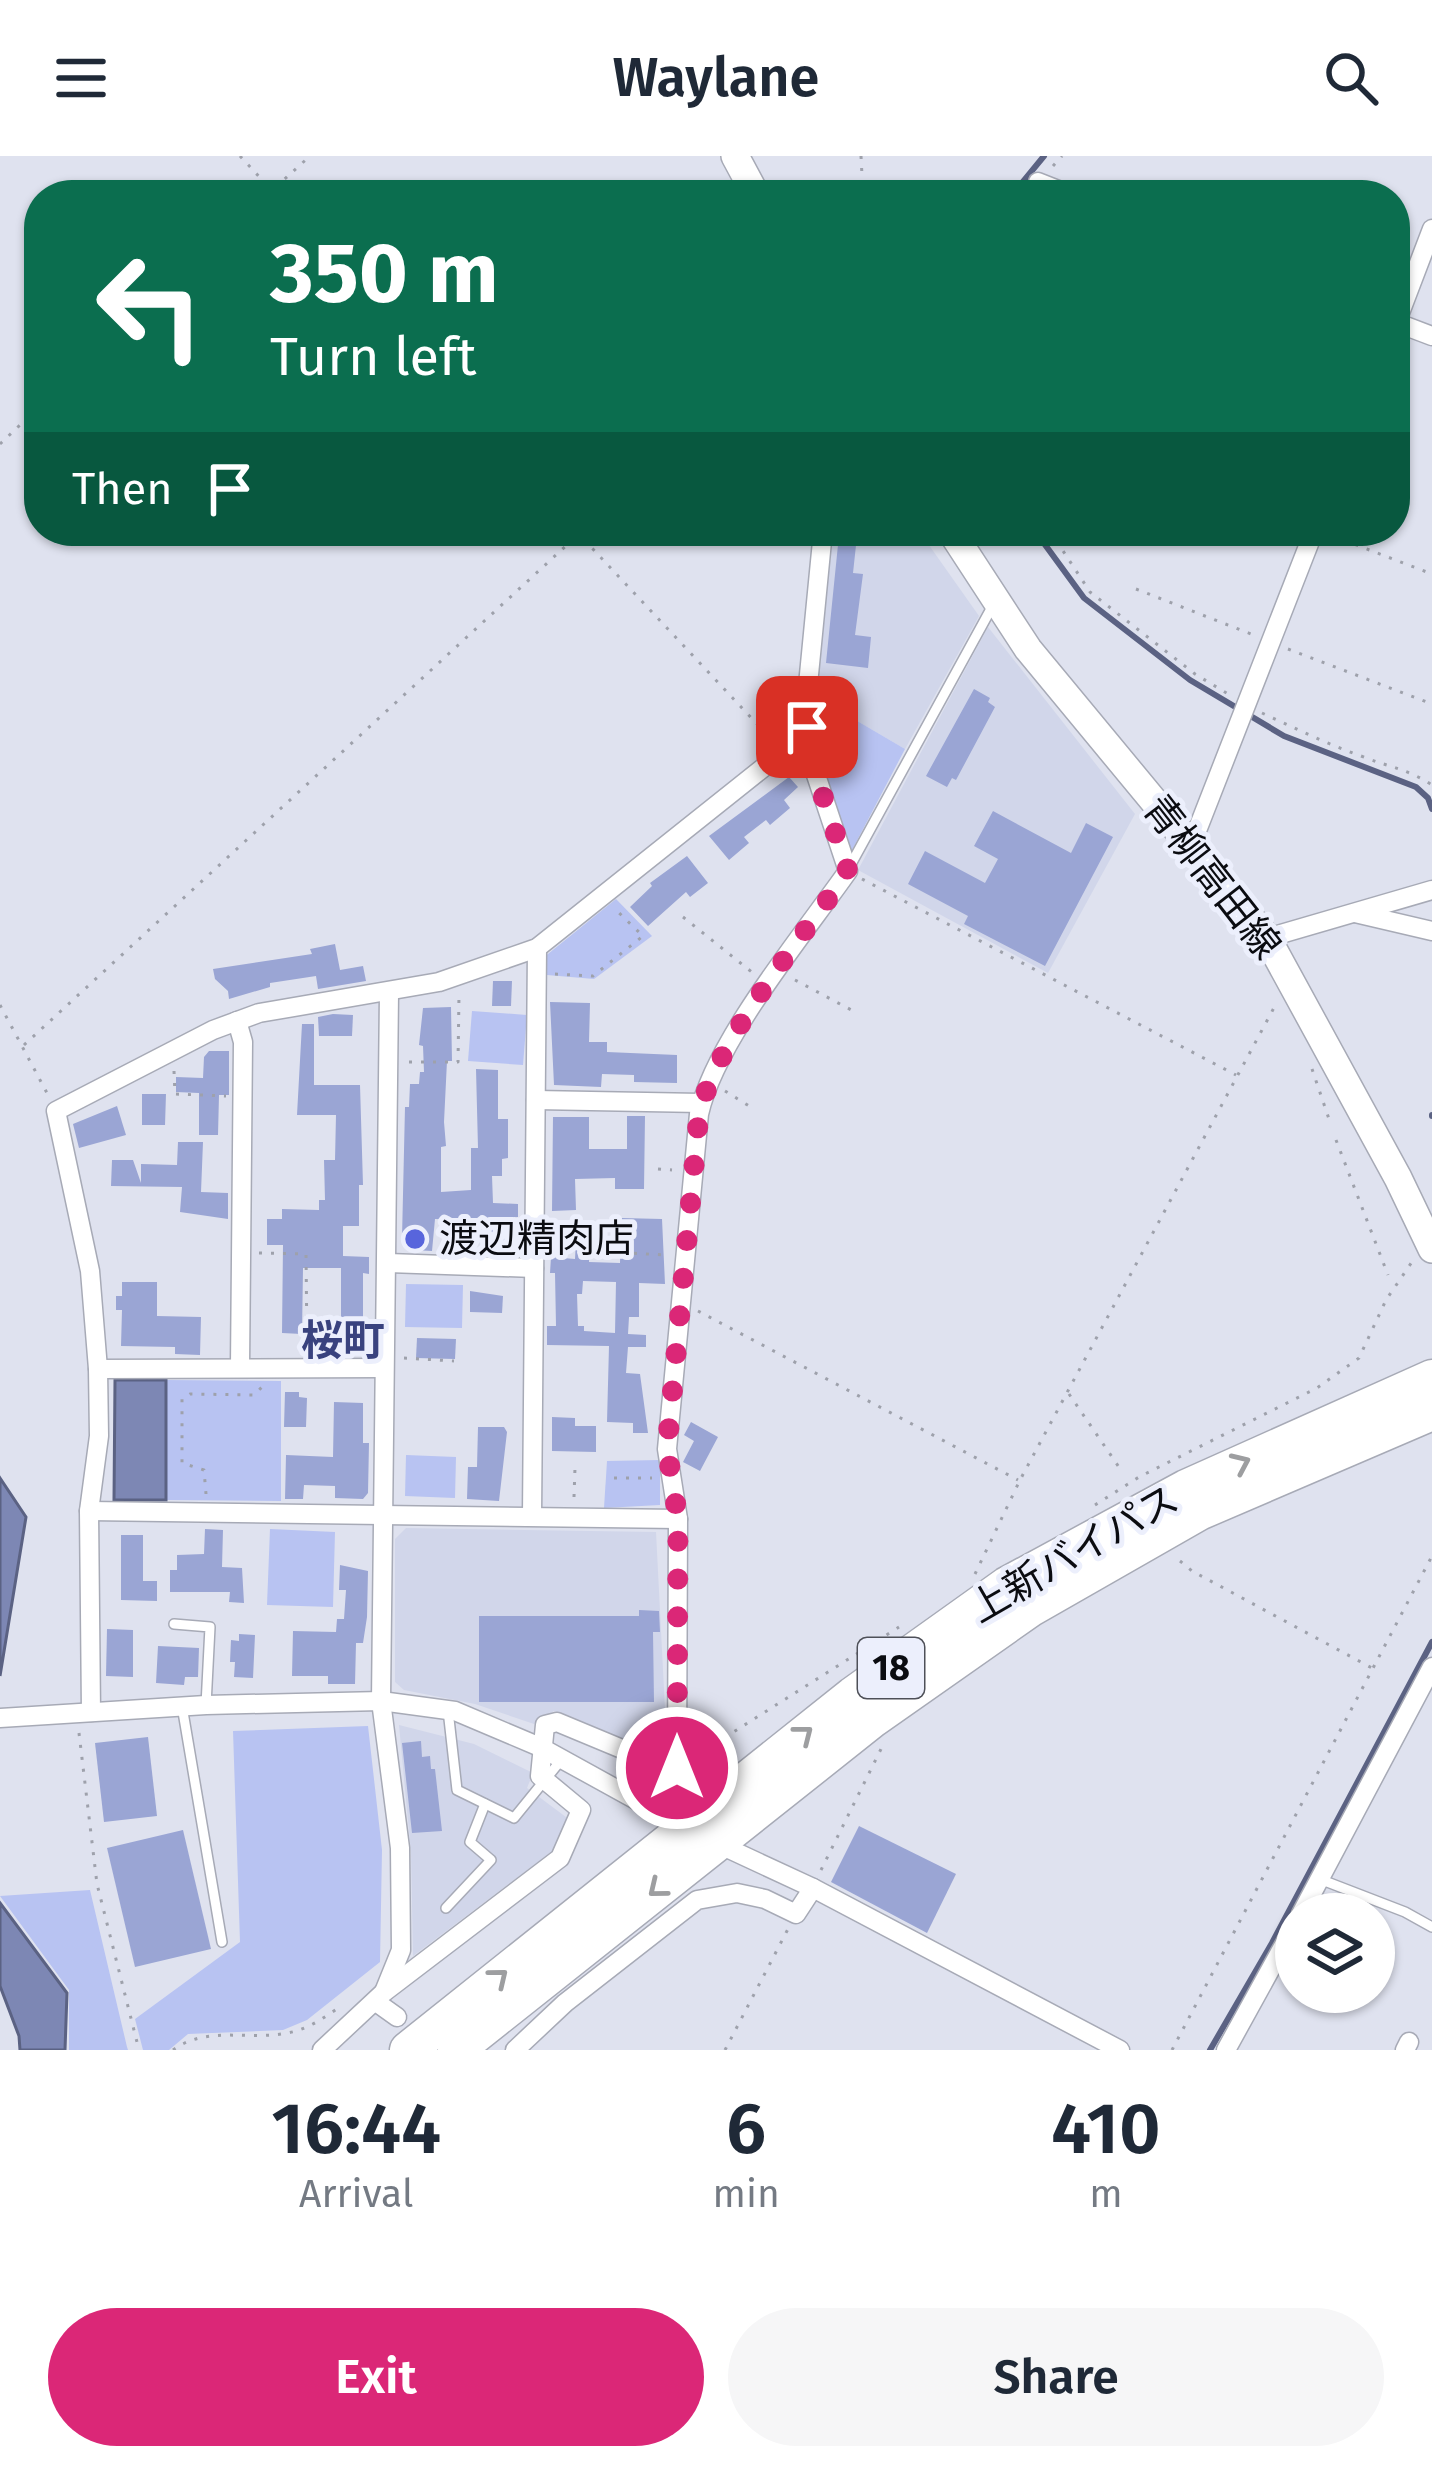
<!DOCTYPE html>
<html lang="en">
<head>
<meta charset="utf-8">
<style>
	body { margin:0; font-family:"Fira Sans","Noto Sans JP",sans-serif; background:#f6f6f7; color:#1f2937; height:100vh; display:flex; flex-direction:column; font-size:45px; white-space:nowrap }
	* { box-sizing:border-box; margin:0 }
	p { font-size:39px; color:#747a83 }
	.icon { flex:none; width:66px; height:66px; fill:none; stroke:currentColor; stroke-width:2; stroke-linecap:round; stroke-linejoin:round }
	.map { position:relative; height:1894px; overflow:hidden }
	.drawer { display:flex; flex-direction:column; background:#fff; flex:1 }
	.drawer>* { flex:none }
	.hud { position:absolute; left:24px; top:24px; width:1386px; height:366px; border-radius:48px; box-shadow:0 3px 9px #0004; background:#0b6e4f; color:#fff; overflow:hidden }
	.buttons { position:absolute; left:1275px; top:1737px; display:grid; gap:24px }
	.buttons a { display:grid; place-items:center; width:120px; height:120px; border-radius:50%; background:#fff; box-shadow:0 3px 9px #0004; font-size:60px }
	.pin { position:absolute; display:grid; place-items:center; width:102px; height:102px; color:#fff; margin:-51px; border-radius:24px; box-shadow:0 6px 18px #0006 }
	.me { position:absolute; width:132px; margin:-66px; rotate:0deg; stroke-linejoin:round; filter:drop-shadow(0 0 9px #0008) }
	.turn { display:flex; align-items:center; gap:42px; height:252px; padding:0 48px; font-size:54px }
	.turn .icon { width:156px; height:156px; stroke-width:2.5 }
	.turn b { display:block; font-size:84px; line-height:102px }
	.then { display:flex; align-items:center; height:114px; padding:0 48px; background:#0003; gap:24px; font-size:45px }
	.eta { display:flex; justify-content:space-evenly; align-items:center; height:204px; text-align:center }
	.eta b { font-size:72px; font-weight:600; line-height:84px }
	.action { display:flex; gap:24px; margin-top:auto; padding:24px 48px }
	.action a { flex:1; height:138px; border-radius:72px; background:#db2777; color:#fff; font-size:48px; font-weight:600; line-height:138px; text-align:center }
	.action a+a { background:#f6f6f7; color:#1f2937 }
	header { display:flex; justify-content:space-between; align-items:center; height:156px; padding:0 48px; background:#fff; font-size:54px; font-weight:600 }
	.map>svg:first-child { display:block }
	.built { fill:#d1d6ea }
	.green { fill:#b8c3f2 }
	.water { fill:#7d87b4; stroke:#5b6283; stroke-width:3 }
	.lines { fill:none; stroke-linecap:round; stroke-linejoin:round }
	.stream { stroke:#5b6283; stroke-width:6 }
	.building { fill:#9aa5d4; fill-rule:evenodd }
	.lane-casing { stroke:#a7aab6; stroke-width:12 }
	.street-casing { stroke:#a7aab6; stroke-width:21 }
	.secondary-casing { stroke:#a7aab6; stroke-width:30 }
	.highway-casing { stroke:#a7aab6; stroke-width:39 }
	.path { stroke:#9ea1ab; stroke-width:3; stroke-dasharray:3 9; stroke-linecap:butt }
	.lane { stroke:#fff; stroke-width:9 }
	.street { stroke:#fff; stroke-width:18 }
	.secondary { stroke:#fff; stroke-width:27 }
	.highway { stroke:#fff; stroke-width:36 }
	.oneway { stroke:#9d9ea0 }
	.route { stroke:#db2777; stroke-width:21; stroke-dasharray:0 37.8 }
	.poi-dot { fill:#5865dc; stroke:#eceffc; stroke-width:4.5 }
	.labels { text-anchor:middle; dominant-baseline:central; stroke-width:10; stroke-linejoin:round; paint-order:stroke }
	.shield { fill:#eceffc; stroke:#4e5058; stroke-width:3 }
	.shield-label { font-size:36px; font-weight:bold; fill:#0b0c11 }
	.street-label { font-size:39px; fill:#0b0c11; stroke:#eceffc }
	.poi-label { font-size:39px; fill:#0b0c11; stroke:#eceffc; text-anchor:start }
	.neighbourhood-label { font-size:42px; font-weight:bold; fill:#39427e; stroke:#eceffc }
</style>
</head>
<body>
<header><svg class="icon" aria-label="menu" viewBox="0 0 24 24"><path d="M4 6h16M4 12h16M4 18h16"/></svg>Waylane<svg class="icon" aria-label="search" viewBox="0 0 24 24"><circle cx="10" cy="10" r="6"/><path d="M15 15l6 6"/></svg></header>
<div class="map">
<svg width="1432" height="1894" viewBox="0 0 1432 1894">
	<rect width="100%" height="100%" fill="#dfe2ef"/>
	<g class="built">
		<path d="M830,375H919L979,460L905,593L818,542L819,489Z"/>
		<path d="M988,471L1135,658L1048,817L858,714Z"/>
		<path d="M406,1372L656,1376L667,1593L656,1600L554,1555L534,1568L475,1548L404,1534L395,1526V1383Z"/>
		<path d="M399,1569L474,1588L533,1617L527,1632L570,1664L558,1691L413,1800L411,1697Z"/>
	</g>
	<g class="green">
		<path d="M818,542L905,593L850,698L825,616Z"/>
		<path d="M616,743L652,780L594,823L547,819L543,802Z"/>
		<path d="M472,855L527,859L523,909L468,905Z"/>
		<path d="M406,1128L463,1129L462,1172L405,1171Z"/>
		<path d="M166,1224L281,1225V1345L166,1344Z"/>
		<path d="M406,1299L456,1301L455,1342L405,1340Z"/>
		<path d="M660,1304V1349L604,1352L607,1305Z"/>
		<path d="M270,1373L335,1376L333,1451L267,1449Z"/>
		<path d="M368,1570L382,1694L380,1806L307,1864L283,1874L188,1878L169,1894H143L135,1863L240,1786L233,1575Z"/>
		<path d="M90,1734L127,1891L128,1894H69V1834L0,1740Z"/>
	</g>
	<g class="water">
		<path d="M115,1224H166V1344H114Z"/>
		<path d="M0,1322L26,1361L0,1520Z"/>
		<path d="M0,1747L67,1837L65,1894H20L19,1880L0,1830Z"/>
	</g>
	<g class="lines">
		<g class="stream">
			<path d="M1012,39L1044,0"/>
			<path d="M1035,375L1084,442L1190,524L1284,580L1416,631L1428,642L1432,653"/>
			<path d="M1432,959V960"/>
			<path d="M1210,1894L1272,1787L1432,1486"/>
		</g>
	</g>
	<g class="building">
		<path d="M844,378L857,380L853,417L863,418L855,479L871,481L868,512L826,507L839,379Z"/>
		<path d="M974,533L990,542L988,546L995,551L956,624L952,622L947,631L926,620Z"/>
		<path d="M789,621L798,631L784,644L790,652L770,669L766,664L744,681L749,687L729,704L709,680Z"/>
		<path d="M993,655L1071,697L1086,667L1113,681L1045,810L964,768L968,760L908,728L925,695L985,727L998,703L974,690Z"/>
		<path d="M687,700L708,727L690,741L686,736L648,770L630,751L652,730L650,727Z"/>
		<path d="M335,788L340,814L363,810L366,825L318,833L316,820L270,827V831L229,843L228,835L215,823L213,813L312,798L310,793Z"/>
		<path d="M493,825H512L511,850H492Z"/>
		<path d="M550,846L590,847L589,886H607V896L677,899V927L634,926V919L602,918L601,931L554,929Z"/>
		<path d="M451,851L452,905H447L444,966L446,990L441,991V1036L471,1034V992H478L476,913L498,914V963H508V1002L502,1003V1020H492L493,1047L518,1048V1061H514L513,1095H492V1084H464V1064L435,1063L432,1095L415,1094L416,1082H402L405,951H409L410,928H419L420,916H424L423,890L419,889L423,852Z"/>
		<path d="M333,858L353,859L352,880H319L318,861Z"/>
		<path d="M302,868H314V929H360L363,1029H359V1070H343V1100L369,1101V1118L363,1117V1165H370V1181L344,1180L342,1199H319L321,1173L341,1175V1112H303L302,1178L282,1177L283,1089H267V1063H282V1053L319,1054V1044H325L324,1004H335L336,959H297Z"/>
		<path d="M209,895H229V939H219L218,979H199V937L176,936V921L203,922L204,901Z"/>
		<path d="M142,938H166L165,969H142Z"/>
		<path d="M117,950L126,979L79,992L73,968Z"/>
		<path d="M627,960H645L644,1033H615V1022L575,1023L576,1054L552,1055L553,961H589V993H627Z"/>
		<path d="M178,986H203L201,1036L228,1037V1063L180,1056L182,1031L111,1030L112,1004H133L141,1027V1008L177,1009Z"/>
		<path d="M621,1062L662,1063L665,1128L639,1127V1161H629L628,1178L646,1179V1191H628L626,1217L640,1218L648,1277H633V1267L607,1266L609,1190L547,1189V1170H556L555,1117H550L551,1101L575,1103L576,1085L590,1086L589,1106L620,1107ZM583,1125L616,1126L615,1177L584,1175V1170H578L577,1138H582Z"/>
		<path d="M122,1126H157V1160L201,1161L200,1199L175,1198V1191L121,1190L122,1154H116V1140H122Z"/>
		<path d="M470,1135L503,1140L502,1157L470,1156Z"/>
		<path d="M417,1182L456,1183L455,1203L416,1202Z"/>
		<path d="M285,1236H299V1241L307,1242L306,1271H284Z"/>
		<path d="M334,1246L363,1247V1287H369L368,1337L363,1343L335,1342V1330L304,1329L303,1343H285L286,1299L333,1301Z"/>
		<path d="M552,1261L575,1262V1270H596V1296L552,1295Z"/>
		<path d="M691,1266L718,1281L700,1315L683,1306L694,1285L684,1279Z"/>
		<path d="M478,1271H504L507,1276L499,1345L467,1343L468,1311H477Z"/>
		<path d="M205,1373L223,1374L222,1411L242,1412L244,1447L229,1446L230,1436H170V1414H177V1399L204,1398Z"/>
		<path d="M121,1379H143V1425H157V1445L121,1444Z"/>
		<path d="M340,1409L368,1415L367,1461L363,1487H356L355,1528H328V1520H292L293,1475L336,1476L337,1463H344L346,1434H339Z"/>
		<path d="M639,1454L659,1455L660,1476H653L654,1546H479V1460H639Z"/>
		<path d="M107,1473L133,1474V1521L106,1520Z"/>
		<path d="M239,1478L255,1479L253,1522L234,1521L235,1506H230L231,1484L239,1485Z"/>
		<path d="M158,1490L199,1492L198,1521H185L184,1529L156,1527Z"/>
		<path d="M148,1581L157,1660L104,1666L95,1587Z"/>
		<path d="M421,1585L422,1601L430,1600L431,1613H435L442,1675L412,1677L402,1587Z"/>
		<path d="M859,1670L956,1718L927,1777L831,1726Z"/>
		<path d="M183,1674L211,1793L135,1811L107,1692Z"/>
	</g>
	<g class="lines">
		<defs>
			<g id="lane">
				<path d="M850,710L992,451"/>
				<path d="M174,1468L210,1471L206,1549"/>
				<path d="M182,1550L222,1786"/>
				<path d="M448,1554L457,1634L514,1662L562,1603"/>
				<path d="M1322,1724L1405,1756L1432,1771"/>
				<path d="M446,1752L491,1704L470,1686L485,1648"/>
			</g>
			<g id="street">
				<path d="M1038,26L1071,39"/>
				<path d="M1395,166L1432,180"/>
				<path d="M1395,170L1432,73"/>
				<path d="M1191,690L1314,375"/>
				<path d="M1355,757L1432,775"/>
				<path d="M1267,782L1432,734"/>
				<path d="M237,865L243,886L240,1211"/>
				<path d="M536,944L701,947"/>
				<path d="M388,1107L534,1112"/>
				<path d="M98,1213L384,1212"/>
				<path d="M89,1355L678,1363"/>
				<path d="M532,1360L537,792"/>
				<path d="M91,1556L89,1355L99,1280L98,1213L90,1115L56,955L213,874L259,857L439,826L537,792L803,580L823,375"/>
				<path d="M0,1562L206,1549L381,1545L455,1555L540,1591L689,1673"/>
				<path d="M714,1686L813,1732L1120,1894"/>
				<path d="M1301,1758L1432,1511"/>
				<path d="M384,1836L401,1794L400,1692L381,1545L389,837"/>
				<path d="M376,1846L397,1861"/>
				<path d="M322,1894L383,1837L560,1702L581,1654L540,1620L545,1569L557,1566L646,1603L677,1612L678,1363L667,1293L699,958C715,885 803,779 848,715L803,580"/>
				<path d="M515,1894L565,1847L697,1744L737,1737L765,1743L796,1758L813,1732"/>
				<path d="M1226,1894L1296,1767"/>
				<path d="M1405,1894L1409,1886"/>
			</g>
			<g id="secondary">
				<path d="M735,0L756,39"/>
				<path d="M951,375L1028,493L1267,782L1398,1022L1432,1093"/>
			</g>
			<g id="highway">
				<path d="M408,1894L853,1539L1007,1429L1186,1332L1432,1222"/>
				<path d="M456,1894L873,1563L1031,1452L1199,1356L1432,1256"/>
			</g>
		</defs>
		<use href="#lane" class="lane-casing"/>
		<use href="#street" class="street-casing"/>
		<use href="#secondary" class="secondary-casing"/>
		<use href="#highway" class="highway-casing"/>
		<g class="path">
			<path d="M240,0L276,39"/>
			<path d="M861,0L863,39"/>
			<path d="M1053,10L1062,0"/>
			<path d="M267,39L310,0"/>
			<path d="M0,288L39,251"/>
			<path d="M576,375L772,584"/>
			<path d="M1050,375L1090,436L1195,518L1228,538"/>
			<path d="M1333,380L1432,418"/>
			<path d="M1136,433L1251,478"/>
			<path d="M1288,493L1432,548"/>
			<path d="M1262,557C1295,572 1327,588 1361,600C1388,611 1406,612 1432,629"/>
			<path d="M862,723L1236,919"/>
			<path d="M683,761L753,817"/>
			<path d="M555,818L593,820L643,780L615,753"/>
			<path d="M795,824L857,857"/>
			<path d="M0,849L47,937"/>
			<path d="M24,889L582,375"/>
			<path d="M409,906H458L459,839"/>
			<path d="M1312,913L1330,966"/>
			<path d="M174,915L175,938L226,940"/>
			<path d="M725,935L754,953"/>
			<path d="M1336,984L1388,1119"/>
			<path d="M658,1013L672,1014"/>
			<path d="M610,1096L665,1099"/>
			<path d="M259,1097L306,1098L307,1192"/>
			<path d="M698,1155L1018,1324"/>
			<path d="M404,1202L454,1205"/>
			<path d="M1069,1238L1123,1317"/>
			<path d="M614,1322H652"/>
			<path d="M206,1338L204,1314L182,1307V1243L190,1238L254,1239L262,1231"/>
			<path d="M574,1341L575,1312"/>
			<path d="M1095,1349L1139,1321L1317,1232L1359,1202L1386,1144L1414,1103"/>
			<path d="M1180,1405L1192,1415L1372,1512"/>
			<path d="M975,1418L1020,1324L1276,848"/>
			<path d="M79,1577L97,1728L139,1894"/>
			<path d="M694,1601L899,1471"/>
			<path d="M821,1714L881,1593"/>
			<path d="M173,1894C207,1869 248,1885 287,1877C307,1874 323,1862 340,1851"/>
			<path d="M725,1894L788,1773"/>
			<path d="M1172,1894L1432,1400"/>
		</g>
		<use href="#lane" class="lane"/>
		<use href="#street" class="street"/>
		<use href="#secondary" class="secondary"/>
		<use href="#highway" class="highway"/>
	</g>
	<defs><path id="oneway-chevron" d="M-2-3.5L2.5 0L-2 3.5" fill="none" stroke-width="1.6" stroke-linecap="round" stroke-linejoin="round" transform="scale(3)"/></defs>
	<g class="oneway">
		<use href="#oneway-chevron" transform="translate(1241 1307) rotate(-24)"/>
		<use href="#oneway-chevron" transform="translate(804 1578) rotate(-38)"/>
		<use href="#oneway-chevron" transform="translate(657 1733) rotate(141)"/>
		<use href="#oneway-chevron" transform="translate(499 1821) rotate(-39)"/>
	</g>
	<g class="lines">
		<path class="route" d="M677,1612L678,1363L667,1292L699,958C718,882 802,782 848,715L803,580L807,571"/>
	</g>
	<circle class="poi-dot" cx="415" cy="1083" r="12"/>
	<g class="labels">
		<rect class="shield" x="858" y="1482" width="66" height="60" rx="9"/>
		<g class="shield-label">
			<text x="891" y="1512">18</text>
		</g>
		<g class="street-label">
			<text transform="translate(1212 721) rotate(52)">青柳高田線</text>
			<text transform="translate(1074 1398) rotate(-30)">上新バイパス</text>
		</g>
		<g class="poi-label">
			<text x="439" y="1083">渡辺精肉店</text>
		</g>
		<g class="neighbourhood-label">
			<text x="343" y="1185">桜町</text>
		</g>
	</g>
</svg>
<div class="buttons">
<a><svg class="icon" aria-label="layers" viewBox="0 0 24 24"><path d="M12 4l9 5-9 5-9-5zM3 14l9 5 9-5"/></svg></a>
</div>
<div class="pin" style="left:807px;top:571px;background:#d93025"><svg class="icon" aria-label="arrive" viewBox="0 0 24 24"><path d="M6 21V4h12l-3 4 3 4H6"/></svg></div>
<svg class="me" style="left:677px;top:1612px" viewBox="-20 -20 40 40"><circle r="17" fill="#db2777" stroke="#fff" stroke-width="3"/><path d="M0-11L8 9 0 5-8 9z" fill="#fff"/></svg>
<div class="hud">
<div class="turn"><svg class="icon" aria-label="left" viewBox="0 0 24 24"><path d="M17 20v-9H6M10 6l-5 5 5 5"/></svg><div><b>350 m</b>Turn left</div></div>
<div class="then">Then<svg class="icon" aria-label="arrive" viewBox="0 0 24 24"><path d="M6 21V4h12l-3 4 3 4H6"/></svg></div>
</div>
</div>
<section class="drawer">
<div class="eta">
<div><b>16:44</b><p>Arrival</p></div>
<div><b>6</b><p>min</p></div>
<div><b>410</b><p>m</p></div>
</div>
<div class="action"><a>Exit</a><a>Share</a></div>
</section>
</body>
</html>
